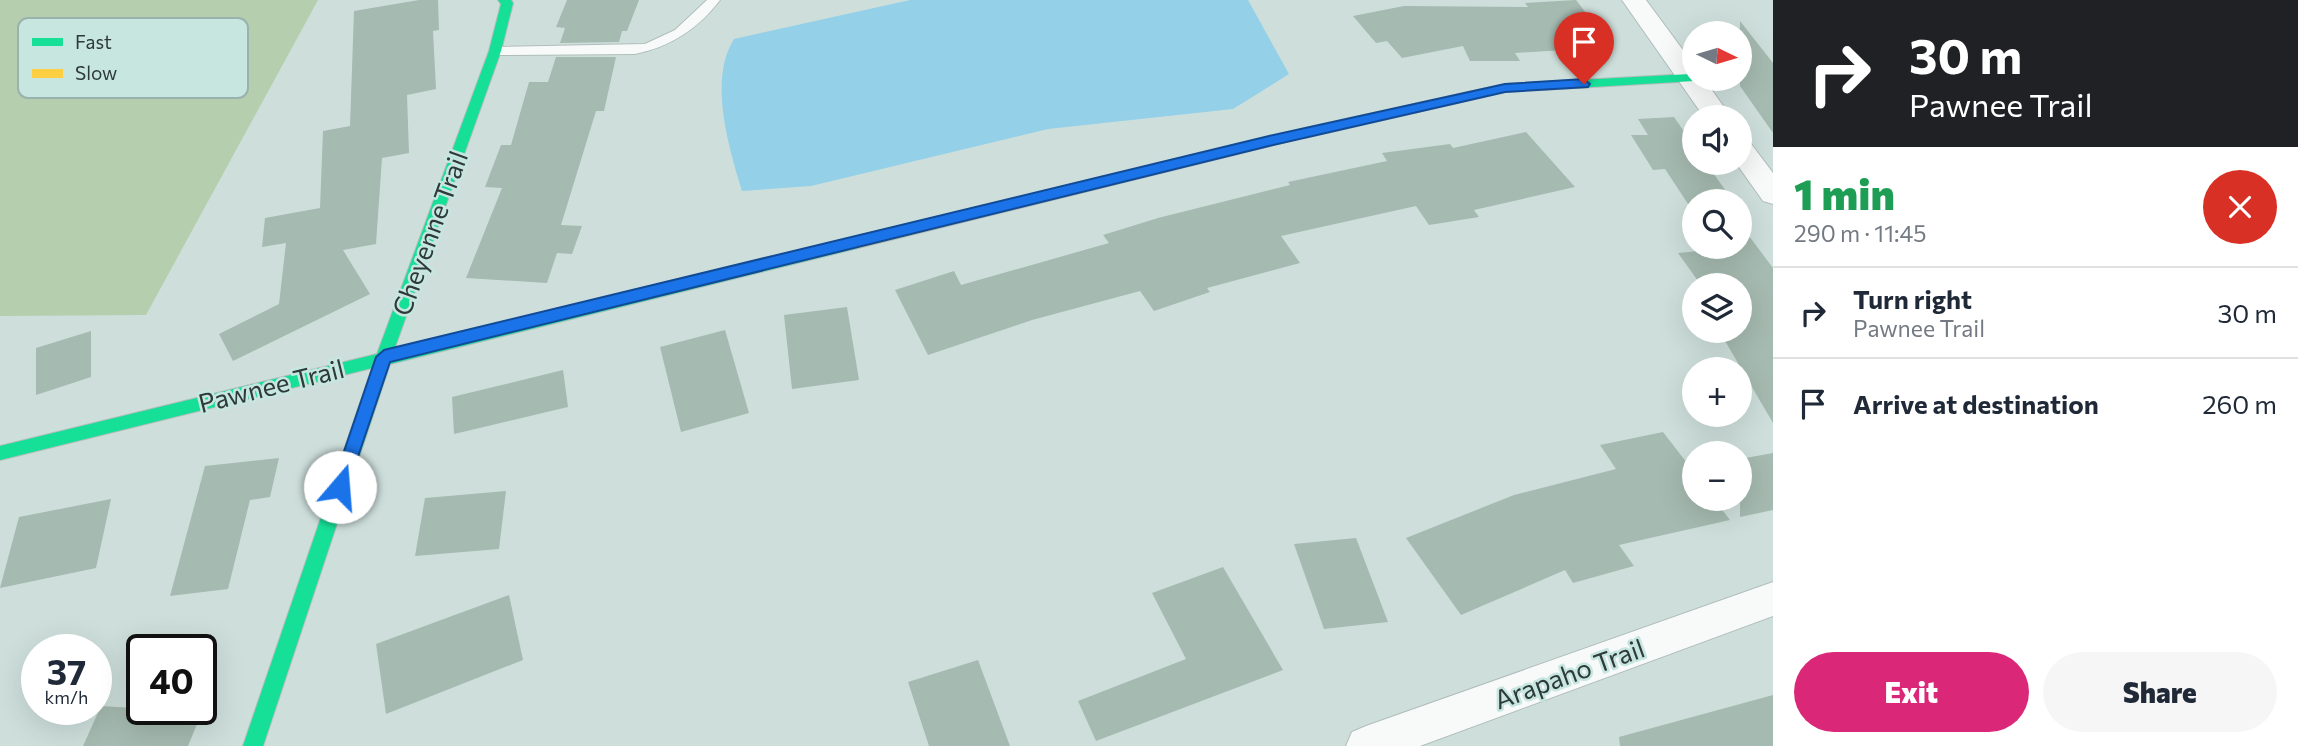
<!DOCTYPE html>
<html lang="en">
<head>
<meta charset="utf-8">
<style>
	body { margin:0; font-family:Commissioner,sans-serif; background:#f6f6f7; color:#1f2937; height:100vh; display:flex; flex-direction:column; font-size:26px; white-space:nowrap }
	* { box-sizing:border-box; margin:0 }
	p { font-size:23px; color:#747a83 }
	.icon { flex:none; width:38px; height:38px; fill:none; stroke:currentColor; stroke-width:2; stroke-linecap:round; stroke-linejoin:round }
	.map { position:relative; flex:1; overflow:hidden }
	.panel { display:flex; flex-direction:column; background:#fff; width:525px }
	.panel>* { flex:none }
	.top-card { background:#202124; color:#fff; overflow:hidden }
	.needle { width:46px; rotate:95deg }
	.fabs { position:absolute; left:1682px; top:21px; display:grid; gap:14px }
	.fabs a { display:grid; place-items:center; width:70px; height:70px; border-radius:50%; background:#fff; box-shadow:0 7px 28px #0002; font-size:35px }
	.speed { position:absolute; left:21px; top:634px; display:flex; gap:14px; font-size:35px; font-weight:700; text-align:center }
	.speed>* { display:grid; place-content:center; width:91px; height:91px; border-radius:50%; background:#fff; box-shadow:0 7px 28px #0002; line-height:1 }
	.speed small { font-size:18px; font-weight:400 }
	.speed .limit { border:4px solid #111; border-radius:10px; background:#fff; color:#111 }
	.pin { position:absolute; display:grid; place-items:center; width:60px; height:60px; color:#fff; margin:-72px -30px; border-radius:50% 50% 50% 0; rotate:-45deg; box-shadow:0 0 7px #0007 }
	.pin .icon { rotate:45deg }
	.me { position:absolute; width:77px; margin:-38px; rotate:18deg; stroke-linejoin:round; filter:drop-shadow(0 0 5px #0008) }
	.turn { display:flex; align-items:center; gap:24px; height:147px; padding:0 21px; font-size:32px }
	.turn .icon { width:91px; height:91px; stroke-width:2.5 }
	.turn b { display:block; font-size:49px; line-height:60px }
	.round { display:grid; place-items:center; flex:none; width:74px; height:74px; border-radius:37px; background:#f6f6f7 }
	.overview { display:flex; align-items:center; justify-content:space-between; height:119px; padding:0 21px }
	h1 { font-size:42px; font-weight:800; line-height:52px; color:#1e9e55 }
	.button { display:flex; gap:14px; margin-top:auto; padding:14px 21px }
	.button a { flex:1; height:80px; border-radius:42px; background:#db2777; color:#fff; font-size:28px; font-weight:800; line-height:80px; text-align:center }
	.button a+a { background:#f6f6f7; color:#1f2937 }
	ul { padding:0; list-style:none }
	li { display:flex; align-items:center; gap:21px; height:91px; padding:0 21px; border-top:2px solid #e0e1e3 }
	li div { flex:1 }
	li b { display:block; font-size:26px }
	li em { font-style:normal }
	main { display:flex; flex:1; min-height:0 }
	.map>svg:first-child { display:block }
	.green { fill:#b5ceae }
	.water { fill:#94d0e8 }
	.building { fill:#a5bab0 }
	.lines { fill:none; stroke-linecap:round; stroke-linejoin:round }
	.lane-casing { stroke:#b0bdbb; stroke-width:2 }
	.street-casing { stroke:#b0bdbb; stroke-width:2 }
	.fast-casing { stroke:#b0bdbb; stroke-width:2 }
	.slow-casing { stroke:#b0bdbb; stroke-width:2 }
	.lane { fill:#f8fafa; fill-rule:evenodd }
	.street { fill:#f8fafa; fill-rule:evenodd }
	.fast { fill:#16e098; fill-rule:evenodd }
	.slow { fill:#ffcf43; fill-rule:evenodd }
	.route { fill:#1a73e8; stroke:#114b97; stroke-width:2 }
	.labels { text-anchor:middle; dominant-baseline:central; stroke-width:5; stroke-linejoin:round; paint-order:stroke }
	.street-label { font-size:26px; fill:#2e3a38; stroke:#c7e6df }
	.key { fill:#c7e6df; stroke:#99b2ad; stroke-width:2 }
	.key-label { font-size:19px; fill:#2e3a38 }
</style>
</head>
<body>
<main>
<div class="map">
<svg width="1773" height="746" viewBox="0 0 1773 746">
	<rect width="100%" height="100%" fill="#cedfdb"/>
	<path class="green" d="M0,0H318L146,315L0,316Z"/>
	<path class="water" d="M910,0H1248L1289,74L1233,109L1048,129L811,186L742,191C729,148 708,80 734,39Z"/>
	<g class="building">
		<path d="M419,0H438L439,30L433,31L436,89L407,95L409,153L382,158L376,244L343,250L370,294L233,361L219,334L279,304L286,243L262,247L265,218L320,208L323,131L350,126L354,11Z"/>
		<path d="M567,0H639L627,31H622L619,42L560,43L565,28L556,27Z"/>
		<path d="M1576,0L1612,47L1515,53L1520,61H1470L1463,46L1402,58L1387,41L1376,43L1353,16L1404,6L1528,7L1525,3Z"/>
		<path d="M1740,21L1773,63V133L1740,86Z"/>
		<path d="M556,57H616L604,111H596L561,225L582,226L572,254L557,253L547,283L466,278L502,188L485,187L501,145H511L529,82H548Z"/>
		<path d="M1674,117L1694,146V163H1706L1733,201H1694V213L1665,169L1653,170L1631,135H1648L1638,119Z"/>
		<path d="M1526,132L1575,187L1474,210L1479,217L1429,225L1416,206L1281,236L1300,263L1207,288L1210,292L1154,311L1140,291L1032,320L928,355L895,290L954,271L961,285L1109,243L1103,235L1158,218L1290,185L1288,182L1387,161L1382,153L1450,144L1453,148Z"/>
		<path d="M1740,224L1773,268V423L1721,334L1740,331V285H1701L1678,253L1740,247Z"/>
		<path d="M847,307L859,380L792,389L784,315Z"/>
		<path d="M725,330L749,413L681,432L660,347Z"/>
		<path d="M91,331V377L36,395V348Z"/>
		<path d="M563,370L568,407L454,434L452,397Z"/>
		<path d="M1663,432L1694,472V499H1714L1730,520L1619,545L1634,566L1573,583L1565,570L1461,615L1406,538L1514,495L1616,469L1600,445Z"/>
		<path d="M1773,453V510L1740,517V459Z"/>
		<path d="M279,458L270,497L250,500L228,589L170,596L205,466Z"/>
		<path d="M506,491L499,549L415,556L425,498Z"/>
		<path d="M111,499L96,568L0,588L19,517Z"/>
		<path d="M1356,538L1388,622L1324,629L1294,544Z"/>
		<path d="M1223,567L1283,670L1096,741L1078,701L1186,659L1152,593Z"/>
		<path d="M509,595L523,660L386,714L376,644Z"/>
		<path d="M978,660L1010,746H929L908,682Z"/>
		<path d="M1773,695V746H1620L1619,737Z"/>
		<path d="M101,706L202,712L188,746H83Z"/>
	</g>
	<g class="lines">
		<defs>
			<path id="lane" d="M707,0H720C698,29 670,47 635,54L495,55L489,51L495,47L645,44L675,30Z"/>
			<g id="street">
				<path d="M1622,0H1646L1694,65V79H1704L1731,117H1704Z"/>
				<path d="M1740,138L1749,141L1773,173V204L1763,201L1736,163H1740Z"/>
				<path d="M1773,582V616L1420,746H1346L1352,732L1366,726Z"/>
			</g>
			<g id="fast">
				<path d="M498,0H511L513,3L501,51L394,350L858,236L865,242L858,248L390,364L263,746H243L372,368L0,460V446L377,354L489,51L501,4Z"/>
				<path d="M1690,74L1694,75V81L1505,92L1305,138L1298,133L1305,128L1505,84Z"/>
			</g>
			<path id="slow" d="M1305,128L1312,133L1310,136L858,248L851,242L858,236Z"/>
		</defs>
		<use href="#lane" class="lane-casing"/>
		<use href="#street" class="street-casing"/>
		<use href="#fast" class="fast-casing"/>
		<use href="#slow" class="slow-casing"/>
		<use href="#lane" class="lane"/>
		<use href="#street" class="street"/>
		<use href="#fast" class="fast"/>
		<use href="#slow" class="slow"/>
	</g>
	<path class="route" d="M1584,79L1590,84L1588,87L1505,92L1269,146L390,362L346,492H334L332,487L376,357L384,350L1269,136L1505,84Z"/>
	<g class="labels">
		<g class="street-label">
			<text transform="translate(429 233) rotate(-70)">Cheyenne Trail</text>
			<text transform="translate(271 385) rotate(-14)">Pawnee Trail</text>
			<text transform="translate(1569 673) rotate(-20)">Arapaho Trail</text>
		</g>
	</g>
	<rect x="18" y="18" width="230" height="80" rx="10" class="key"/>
	<rect x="32" y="38" width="31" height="8" fill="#16e098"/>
	<rect x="32" y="69" width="31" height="9" fill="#ffcf43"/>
	<g class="key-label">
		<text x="75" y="49">Fast</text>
		<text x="75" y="80">Slow</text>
	</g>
</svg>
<div class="fabs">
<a><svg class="needle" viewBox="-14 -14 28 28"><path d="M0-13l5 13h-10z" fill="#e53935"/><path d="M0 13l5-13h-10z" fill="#747a83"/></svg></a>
<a><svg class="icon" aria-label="sound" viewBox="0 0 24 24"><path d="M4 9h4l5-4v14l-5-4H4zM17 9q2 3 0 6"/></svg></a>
<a><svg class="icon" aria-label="search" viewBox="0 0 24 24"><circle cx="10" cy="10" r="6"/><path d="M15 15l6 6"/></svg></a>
<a><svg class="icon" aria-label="layers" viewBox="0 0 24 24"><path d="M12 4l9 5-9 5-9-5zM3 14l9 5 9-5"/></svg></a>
<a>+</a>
<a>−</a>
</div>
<div class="speed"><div>37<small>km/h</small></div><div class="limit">40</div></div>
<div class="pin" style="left:1584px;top:84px;background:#d93025"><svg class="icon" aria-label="arrive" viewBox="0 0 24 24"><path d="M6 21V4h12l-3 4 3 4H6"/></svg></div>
<svg class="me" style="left:340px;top:487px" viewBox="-20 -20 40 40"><circle r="19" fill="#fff"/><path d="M0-13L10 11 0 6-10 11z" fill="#1a73e8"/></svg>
</div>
<section class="panel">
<div class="top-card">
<div class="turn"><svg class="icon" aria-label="right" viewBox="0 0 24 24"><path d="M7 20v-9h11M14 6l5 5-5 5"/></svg><div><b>30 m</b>Pawnee Trail</div></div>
</div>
<div class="overview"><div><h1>1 min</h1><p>290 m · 11:45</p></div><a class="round" style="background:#d93025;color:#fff"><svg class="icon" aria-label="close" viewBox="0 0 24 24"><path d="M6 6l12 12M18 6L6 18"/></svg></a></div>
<ul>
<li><svg class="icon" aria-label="right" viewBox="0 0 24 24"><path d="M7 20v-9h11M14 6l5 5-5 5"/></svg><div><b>Turn right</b><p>Pawnee Trail</p></div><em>30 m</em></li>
<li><svg class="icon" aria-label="arrive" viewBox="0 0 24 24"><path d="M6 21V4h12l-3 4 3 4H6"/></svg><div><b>Arrive at destination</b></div><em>260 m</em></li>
</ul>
<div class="button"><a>Exit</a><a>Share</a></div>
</section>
</main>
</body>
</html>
